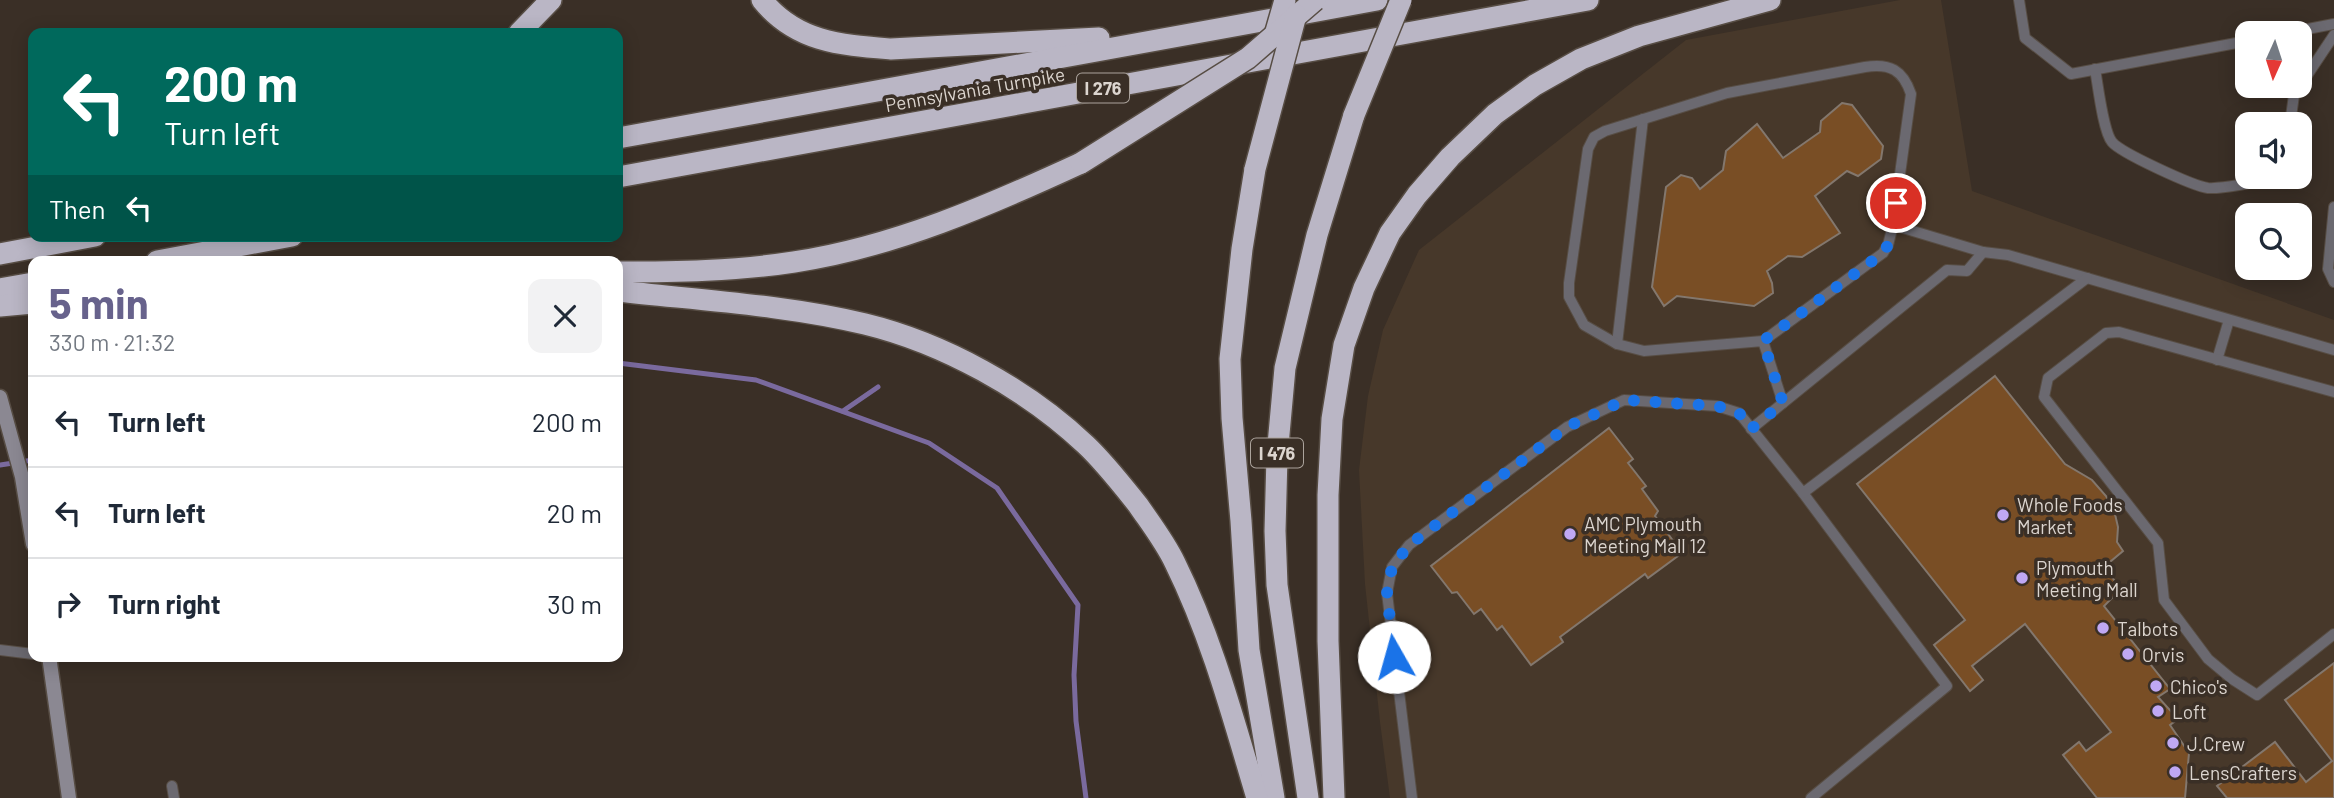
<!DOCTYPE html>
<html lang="en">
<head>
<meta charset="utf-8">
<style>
	body { margin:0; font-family:Barlow,sans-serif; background:#f2f2f3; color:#1f2937; height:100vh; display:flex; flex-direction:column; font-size:26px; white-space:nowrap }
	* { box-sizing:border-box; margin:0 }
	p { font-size:23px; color:#747a83 }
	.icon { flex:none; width:38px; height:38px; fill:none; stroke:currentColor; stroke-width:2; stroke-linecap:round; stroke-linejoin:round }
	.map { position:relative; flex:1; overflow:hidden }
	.drawer { position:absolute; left:28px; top:256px; width:595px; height:406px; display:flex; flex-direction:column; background:#fff; border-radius:14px; box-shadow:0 4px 18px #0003 }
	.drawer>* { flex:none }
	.top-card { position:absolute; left:28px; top:28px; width:595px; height:214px; border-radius:14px; box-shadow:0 4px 18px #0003; background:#00695c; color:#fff; overflow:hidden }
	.needle { width:46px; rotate:183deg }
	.tools { position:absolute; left:2235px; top:21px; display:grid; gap:14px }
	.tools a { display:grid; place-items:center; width:77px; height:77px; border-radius:14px; background:#fff; box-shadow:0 4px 18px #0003; font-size:35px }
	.pin { position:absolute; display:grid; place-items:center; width:60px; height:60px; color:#fff; margin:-30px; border:4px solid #fff; border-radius:50%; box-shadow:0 2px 7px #0007 }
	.me { position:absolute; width:77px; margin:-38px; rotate:353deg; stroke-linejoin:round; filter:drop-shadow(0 0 5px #0008) }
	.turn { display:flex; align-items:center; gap:24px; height:147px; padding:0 21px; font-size:32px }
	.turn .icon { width:91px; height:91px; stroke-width:2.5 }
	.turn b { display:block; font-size:49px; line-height:60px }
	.then { display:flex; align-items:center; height:66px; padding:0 21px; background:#0003; gap:14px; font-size:26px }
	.round { display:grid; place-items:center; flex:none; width:74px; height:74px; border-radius:14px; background:#f2f2f3 }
	.headline { display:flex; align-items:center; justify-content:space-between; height:119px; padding:0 21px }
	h1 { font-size:42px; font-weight:700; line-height:52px; color:#67628c }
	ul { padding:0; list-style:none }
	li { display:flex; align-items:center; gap:21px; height:91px; padding:0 21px; border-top:2px solid #e0e1e3 }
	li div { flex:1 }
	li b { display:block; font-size:26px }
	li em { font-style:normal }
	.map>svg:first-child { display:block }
	.built { fill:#47382a }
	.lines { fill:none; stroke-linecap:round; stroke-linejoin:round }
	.stream { stroke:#7a6a9e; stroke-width:5 }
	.building { fill:#794e25; stroke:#83776d; stroke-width:2 }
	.lane-casing { stroke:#574d44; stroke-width:12 }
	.secondary-casing { stroke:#574d44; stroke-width:17 }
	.highway-casing { stroke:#574d44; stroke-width:24 }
	.lane { stroke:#6b6970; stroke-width:10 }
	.secondary { stroke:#8b8892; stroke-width:14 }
	.highway { stroke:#bab6c5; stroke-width:21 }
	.highway-bridge-casing { stroke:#574d44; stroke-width:24; stroke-linecap:butt }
	.highway-bridge { stroke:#bab6c5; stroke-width:21 }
	.route { stroke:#1a73e8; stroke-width:12; stroke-dasharray:0 21.6 }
	.poi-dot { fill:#bfa8f4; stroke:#3a2f26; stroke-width:2.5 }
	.labels { text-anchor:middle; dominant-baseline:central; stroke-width:7; stroke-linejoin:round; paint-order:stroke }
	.shield { fill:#3a2f26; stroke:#aba39c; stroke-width:2 }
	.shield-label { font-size:18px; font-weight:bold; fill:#dcd5cf }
	.street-label { font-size:19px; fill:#dcd5cf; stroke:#3a2f26 }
	.poi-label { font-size:19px; fill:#dcd5cf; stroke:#3a2f26; text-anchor:start }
</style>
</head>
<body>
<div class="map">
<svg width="2334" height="798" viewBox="0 0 2334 798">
	<rect width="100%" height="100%" fill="#3a2f26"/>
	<path class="built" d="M1900,0H1941L1972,191L2334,320V798H1390L1380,722L1365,584L1359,470L1368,396L1383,330L1419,250L1686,40Z"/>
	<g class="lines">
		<g class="stream">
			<path d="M618,363L756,380L929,443L997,488L1078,605L1074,675L1076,721L1086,798"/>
			<path d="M843,411L878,387"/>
			<path d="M0,465L33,460"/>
		</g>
	</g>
	<g class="building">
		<path d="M1842,103L1852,105L1883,146L1881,159L1858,176L1847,171L1815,196L1840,233L1802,257L1788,256L1767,271L1772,283L1773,293L1754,306L1677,296L1664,306L1652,287L1666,187L1681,175L1692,178L1700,189L1723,170L1726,151L1757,124L1783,158L1820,132L1821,121Z"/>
		<path d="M1995,376L2065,464L2092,480L2106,496L2115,514L2118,527L2117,542L2123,551L2104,567L2121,589L2104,606L2170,689L2158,697L2178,719L2170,725L2189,753L2185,798H2097L2063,755L2079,742L2086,751L2111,732L2025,624L1972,666L1983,680L1970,691L1934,645L1965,620L1857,484Z"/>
		<path d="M1609,428L1633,459L1628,463L1646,486L1642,489L1658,511L1655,516L1682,553L1648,578L1645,574L1560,637L1563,642L1531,665L1502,626L1497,630L1481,609L1474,614L1457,592L1452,593L1431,566Z"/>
		<path d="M2334,663V798H2227L2217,786L2275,742L2306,782L2332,761L2285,700Z"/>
	</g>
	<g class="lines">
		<defs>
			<g id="lane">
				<path d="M2019,0L2025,38L2071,74L2247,41"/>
				<path d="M2287,33L2334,24"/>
				<path d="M2095,69C2098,85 2103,131 2112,142C2121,153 2193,186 2208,188C2220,189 2261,182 2271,177"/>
				<path d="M2290,124L2294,95L2334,35"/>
				<path d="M2334,207L2328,269L2334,282"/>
				<path d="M1763,341L1883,253L1888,245L1893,225"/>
				<path d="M1617,344L1643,119"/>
				<path d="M2217,360L2229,320"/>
				<path d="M2334,392L2119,332L2106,333L2048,378L2044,397L2158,543L2164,600L2208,659L2232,679L2257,695L2334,634"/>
				<path d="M1783,403L1763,341L1644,351L1617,344L1584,325L1569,297V283L1588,149L1594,137L1605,131L1727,93L1865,67C1890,63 1903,70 1911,94L1893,225L1983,252"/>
				<path d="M1751,429L1947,270L1967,271L1983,252L2008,255L2334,350"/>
				<path d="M1803,493L1947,686L1811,798"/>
				<path d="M0,650L33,654"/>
				<path d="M172,786L174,798"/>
				<path d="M1412,798L1387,593L1392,567L1409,545L1567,427L1624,400L1717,406L1739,413L1803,493L2087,278"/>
			</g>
			<g id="secondary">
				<path d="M0,397L22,477L33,544"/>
				<path d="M49,656L69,798"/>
			</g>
			<g id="highway">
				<path d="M762,0C796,42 840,45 891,49L1099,38"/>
				<path d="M519,33L551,0"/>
				<path d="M618,138L1377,0"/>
				<path d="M1255,169L1242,249L1230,359L1232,418L1241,521L1249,650L1274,798"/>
				<path d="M618,177L1588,0"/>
				<path d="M0,254L95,236"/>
				<path d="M157,261L292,236"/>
				<path d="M618,272C676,272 736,271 794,262C894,247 990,205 1081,163"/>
				<path d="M0,289L33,283"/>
				<path d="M618,291C698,300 786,305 865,324C943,343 1027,389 1086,445C1105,463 1122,485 1138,505C1151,524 1165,542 1175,563C1212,638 1233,718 1257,798"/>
				<path d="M0,306L33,303"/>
				<path d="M1308,798L1277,585L1275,531L1277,456L1285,368L1317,235L1354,115"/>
				<path d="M1334,798L1328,641V495L1332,419L1344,345L1364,288L1390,233L1417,195L1450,157L1495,114L1535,85L1581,59L1639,36L1770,0"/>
			</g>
		</defs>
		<use href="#lane" class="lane-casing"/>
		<use href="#secondary" class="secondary-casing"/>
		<use href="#highway" class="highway-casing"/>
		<use href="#lane" class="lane"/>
		<use href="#secondary" class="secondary"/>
		<use href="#highway" class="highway"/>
		<defs>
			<g id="highway-bridge">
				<path d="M1275,35L1285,0"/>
				<path d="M1354,115L1401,0"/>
				<path d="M1081,163L1248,58L1315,0"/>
				<path d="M1255,169L1296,15"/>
			</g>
		</defs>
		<use href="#highway-bridge" class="highway-bridge-casing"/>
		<use href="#highway-bridge" class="highway-bridge"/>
	</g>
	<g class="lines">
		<path class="route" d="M1394,657L1387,593L1392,567L1409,545L1567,427L1625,400L1717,406L1739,413L1751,429L1783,403L1763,341L1883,253L1888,245L1896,203"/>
	</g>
	<g class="poi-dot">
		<circle cx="2003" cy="515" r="7"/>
		<circle cx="1570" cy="534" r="7"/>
		<circle cx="2022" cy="578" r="7"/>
		<circle cx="2103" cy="628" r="7"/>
		<circle cx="2128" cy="654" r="7"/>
		<circle cx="2156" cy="686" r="7"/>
		<circle cx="2158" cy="711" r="7"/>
		<circle cx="2173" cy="743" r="7"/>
		<circle cx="2175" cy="772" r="7"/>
	</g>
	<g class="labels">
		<g class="shield">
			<rect x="1077" y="73.5" width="52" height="29" rx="5"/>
			<rect x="1251" y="438.5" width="52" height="29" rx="5"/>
		</g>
		<g class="shield-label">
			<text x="1103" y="88">I 276</text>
			<text x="1277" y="453">I 476</text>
		</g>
		<g class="street-label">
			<text transform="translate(975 89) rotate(-10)">Pennsylvania Turnpike</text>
		</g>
		<g class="poi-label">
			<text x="2017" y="504">Whole Foods<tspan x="2017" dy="22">Market</tspan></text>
			<text x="1584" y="523">AMC Plymouth<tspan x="1584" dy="22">Meeting Mall 12</tspan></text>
			<text x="2036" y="567">Plymouth<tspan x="2036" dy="22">Meeting Mall</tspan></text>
			<text x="2117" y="628">Talbots</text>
			<text x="2142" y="654">Orvis</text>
			<text x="2170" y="686">Chico's</text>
			<text x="2172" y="711">Loft</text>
			<text x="2187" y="743">J.Crew</text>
			<text x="2189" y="772">LensCrafters</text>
		</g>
	</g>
</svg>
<div class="tools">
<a><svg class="needle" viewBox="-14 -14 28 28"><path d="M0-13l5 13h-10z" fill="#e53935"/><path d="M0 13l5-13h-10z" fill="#747a83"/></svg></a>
<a><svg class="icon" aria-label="sound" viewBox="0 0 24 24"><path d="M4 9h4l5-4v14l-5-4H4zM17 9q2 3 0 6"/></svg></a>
<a><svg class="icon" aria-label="search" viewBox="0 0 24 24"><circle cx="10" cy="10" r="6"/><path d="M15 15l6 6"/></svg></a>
</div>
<div class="pin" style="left:1896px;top:203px;background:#d93025"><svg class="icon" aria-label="arrive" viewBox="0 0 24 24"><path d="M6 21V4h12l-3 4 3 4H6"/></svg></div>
<svg class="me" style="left:1394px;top:657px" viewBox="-20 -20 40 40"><circle r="19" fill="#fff"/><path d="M0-13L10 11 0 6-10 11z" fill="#1a73e8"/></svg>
<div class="top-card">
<div class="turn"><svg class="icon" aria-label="left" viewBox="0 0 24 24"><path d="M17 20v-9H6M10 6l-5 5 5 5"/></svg><div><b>200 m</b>Turn left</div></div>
<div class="then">Then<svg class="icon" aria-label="left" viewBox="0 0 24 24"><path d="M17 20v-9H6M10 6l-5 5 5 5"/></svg></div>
</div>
<section class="drawer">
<div class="headline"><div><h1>5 min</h1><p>330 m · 21:32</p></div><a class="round"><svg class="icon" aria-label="close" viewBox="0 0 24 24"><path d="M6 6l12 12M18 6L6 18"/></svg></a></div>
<ul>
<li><svg class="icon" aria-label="left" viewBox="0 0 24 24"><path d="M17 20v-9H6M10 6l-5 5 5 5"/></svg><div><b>Turn left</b></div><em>200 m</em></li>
<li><svg class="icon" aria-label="left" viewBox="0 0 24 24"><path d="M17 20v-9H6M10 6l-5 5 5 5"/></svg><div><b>Turn left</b></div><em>20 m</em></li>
<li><svg class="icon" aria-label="right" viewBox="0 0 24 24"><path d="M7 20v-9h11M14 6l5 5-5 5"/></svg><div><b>Turn right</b></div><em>30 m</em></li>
</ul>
</section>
</div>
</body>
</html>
